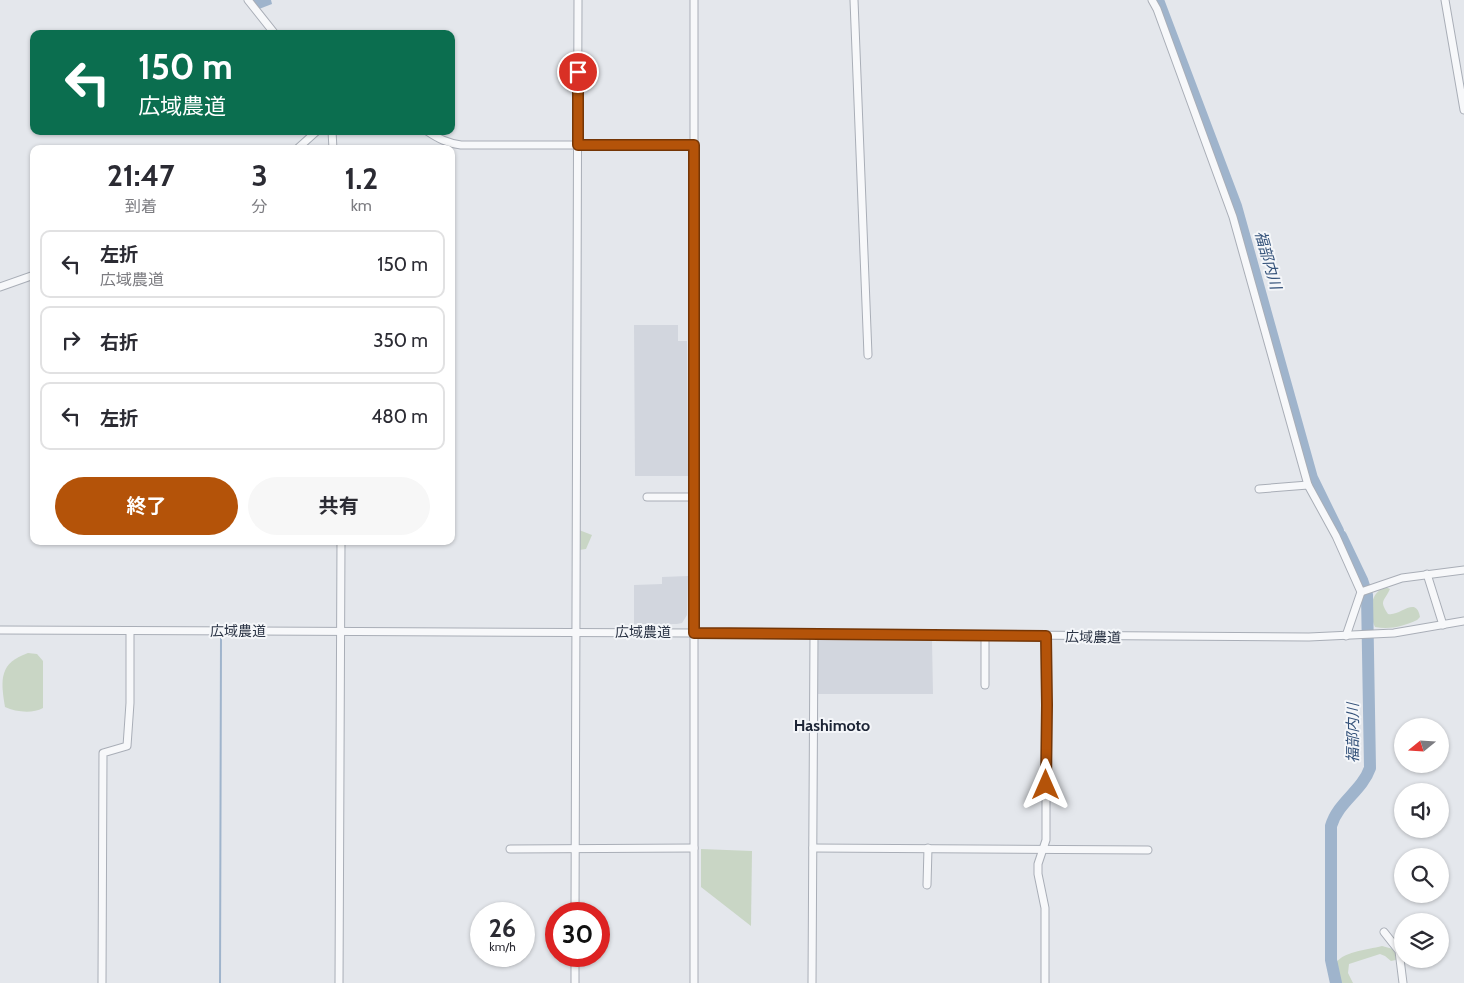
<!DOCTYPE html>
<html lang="ja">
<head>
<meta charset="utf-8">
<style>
	body { margin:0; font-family:Cabin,"Noto Sans JP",sans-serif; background:#f7f7f7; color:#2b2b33; height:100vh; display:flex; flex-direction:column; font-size:19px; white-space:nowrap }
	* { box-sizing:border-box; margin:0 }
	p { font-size:16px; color:#7c7c81 }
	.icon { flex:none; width:28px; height:28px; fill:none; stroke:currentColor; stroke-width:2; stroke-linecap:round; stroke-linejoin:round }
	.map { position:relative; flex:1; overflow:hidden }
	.panel { position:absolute; left:30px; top:145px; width:425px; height:400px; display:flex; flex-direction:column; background:#fff; border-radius:10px; box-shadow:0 1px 4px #0004 }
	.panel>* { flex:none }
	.guide { position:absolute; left:30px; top:30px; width:425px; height:105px; border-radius:10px; box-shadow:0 1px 4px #0004; background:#0b6e4f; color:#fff; overflow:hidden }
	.needle { width:32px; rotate:252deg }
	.fabs { position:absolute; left:1394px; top:718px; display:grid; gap:10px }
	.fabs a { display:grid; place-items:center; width:55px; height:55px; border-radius:50%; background:#fff; box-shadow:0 1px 4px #0004; font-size:25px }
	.speed { position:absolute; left:470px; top:902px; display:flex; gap:10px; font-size:25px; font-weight:700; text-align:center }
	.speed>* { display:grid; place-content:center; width:65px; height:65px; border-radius:50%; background:#fff; box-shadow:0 1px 4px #0004; line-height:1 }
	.speed small { font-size:12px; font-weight:400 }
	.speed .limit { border:8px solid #d22; background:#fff; color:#111 }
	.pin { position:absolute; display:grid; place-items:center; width:42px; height:42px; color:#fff; margin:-21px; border:2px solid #fff; border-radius:50%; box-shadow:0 1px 5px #0007 }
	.me { position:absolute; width:55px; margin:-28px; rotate:0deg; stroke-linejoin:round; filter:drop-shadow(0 0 4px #0008) }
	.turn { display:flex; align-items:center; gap:18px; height:105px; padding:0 25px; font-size:22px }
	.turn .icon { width:65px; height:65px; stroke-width:2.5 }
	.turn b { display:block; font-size:35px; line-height:42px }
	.eta { display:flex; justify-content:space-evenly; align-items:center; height:85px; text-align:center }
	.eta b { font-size:30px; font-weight:700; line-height:35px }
	.cta { display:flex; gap:10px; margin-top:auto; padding:10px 25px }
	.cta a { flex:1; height:58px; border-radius:30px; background:#b45309; color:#fff; font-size:20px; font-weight:700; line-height:58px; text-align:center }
	.cta a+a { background:#f7f7f7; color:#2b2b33 }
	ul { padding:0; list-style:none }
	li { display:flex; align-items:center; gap:15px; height:68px; margin:0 10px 8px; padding:0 15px; border:2px solid #e1e1e2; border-radius:10px }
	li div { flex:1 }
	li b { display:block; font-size:19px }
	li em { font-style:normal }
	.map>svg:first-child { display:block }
	.built { fill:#d2d6de }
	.green { fill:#c9d6c5 }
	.water { fill:#9fb4cc }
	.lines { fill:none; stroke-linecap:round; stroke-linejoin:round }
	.stream { stroke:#9fb4cc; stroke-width:2 }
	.river { stroke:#9fb4cc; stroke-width:12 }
	.minor-casing { stroke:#a9aeb7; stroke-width:9 }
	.minor { stroke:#f7f8fa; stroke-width:7 }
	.route-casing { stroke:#753606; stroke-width:12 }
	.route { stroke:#b45309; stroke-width:9 }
	.labels { text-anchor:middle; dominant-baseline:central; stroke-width:4; stroke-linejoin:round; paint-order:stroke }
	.street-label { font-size:14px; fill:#2b3445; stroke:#f4f6f9 }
	.water-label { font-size:15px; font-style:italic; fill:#34527a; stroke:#f4f6f9 }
	.quarter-label { font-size:16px; font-weight:bold; fill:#1d2536; stroke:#f4f6f9 }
</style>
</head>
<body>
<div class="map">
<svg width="1464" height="983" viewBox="0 0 1464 983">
	<rect width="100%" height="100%" fill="#e4e7ec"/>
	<g class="built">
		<path d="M634,325H678V341H687L688,476H635Z"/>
		<path d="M688,576L687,615L682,623L677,624H634V585L662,584V577Z"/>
		<path d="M816,640H932L933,694H816Z"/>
	</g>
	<g class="green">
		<path d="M579,530L592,535L586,549L579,550Z"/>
		<path d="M1386,587L1390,589C1384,602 1379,600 1388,614C1400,617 1416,595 1420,617L1417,620C1404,626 1390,630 1375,627C1369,614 1369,592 1386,587Z"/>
		<path d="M28,653L37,654L43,661V708C32,714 16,712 5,707C0,678 0,663 28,653Z"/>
		<path d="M701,849L752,851L751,926L701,887Z"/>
		<path d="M1382,946L1393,949L1397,957L1396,960L1391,961L1385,956L1380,954L1349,964L1348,973L1353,983H1338L1334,966C1341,951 1367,950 1382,946Z"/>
	</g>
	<path class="water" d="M253,0H271L272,4L259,9Z"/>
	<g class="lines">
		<path class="stream" d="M220,983L221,637"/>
		<g class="river">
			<path d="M1158,0L1236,206L1312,478L1338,531"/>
			<path d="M1336,983L1331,960V826C1338,802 1362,791 1370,768L1367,595L1362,580L1341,536"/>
		</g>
		<defs>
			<g id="minor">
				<path d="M248,0L275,34"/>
				<path d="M854,0L868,355"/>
				<path d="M1152,0L1157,9L1233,217L1308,485L1336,536L1361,592L1346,636"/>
				<path d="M1445,0L1464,110"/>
				<path d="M332,131L333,149"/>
				<path d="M427,131C439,139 447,143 461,145H694"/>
				<path d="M297,149L317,131"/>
				<path d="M0,287L34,275"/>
				<path d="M1259,489L1308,485"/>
				<path d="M647,497H694"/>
				<path d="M1427,574L1443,625"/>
				<path d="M1361,592L1402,578L1464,570"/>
				<path d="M0,630L694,633L1309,637L1394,633L1464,621"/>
				<path d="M985,685V636"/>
				<path d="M813,848L1148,850"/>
				<path d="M510,849L694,848"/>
				<path d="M927,885L928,848"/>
				<path d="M575,914L578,0"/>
				<path d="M1384,932L1399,951L1403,983"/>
				<path d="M102,983L103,753L127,746L130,703V631"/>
				<path d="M339,983L341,541"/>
				<path d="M575,983V956"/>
				<path d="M694,983V0"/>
				<path d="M812,983L814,634"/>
				<path d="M1045,983V908L1038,874V864L1046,840V636"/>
			</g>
		</defs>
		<use href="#minor" class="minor-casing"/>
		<use href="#minor" class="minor"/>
	</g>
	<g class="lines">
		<defs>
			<path id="route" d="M578,72V145H694V633L1046,636L1047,705L1046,785"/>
		</defs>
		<use href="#route" class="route-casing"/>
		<use href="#route" class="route"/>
	</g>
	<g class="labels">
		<g class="street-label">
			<text x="238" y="631">広域農道</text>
			<text x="643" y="632">広域農道</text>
			<text transform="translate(1093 637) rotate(1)">広域農道</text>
		</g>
		<g class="water-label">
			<text transform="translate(1268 260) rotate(74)">福部内川</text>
			<text transform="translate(1353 733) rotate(-90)">福部内川</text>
		</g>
		<g class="quarter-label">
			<text x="832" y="725">Hashimoto</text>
		</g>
	</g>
</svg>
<div class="fabs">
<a><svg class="needle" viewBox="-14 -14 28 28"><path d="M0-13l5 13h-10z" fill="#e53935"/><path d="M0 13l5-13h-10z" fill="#7c7c81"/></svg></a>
<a><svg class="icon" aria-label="sound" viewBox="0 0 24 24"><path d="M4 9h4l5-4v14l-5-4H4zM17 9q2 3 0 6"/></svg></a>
<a><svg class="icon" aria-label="search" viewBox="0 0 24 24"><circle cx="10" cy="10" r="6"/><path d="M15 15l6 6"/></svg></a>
<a><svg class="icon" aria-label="layers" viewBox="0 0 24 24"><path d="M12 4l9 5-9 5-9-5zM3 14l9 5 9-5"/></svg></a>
</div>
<div class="speed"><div>26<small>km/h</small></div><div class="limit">30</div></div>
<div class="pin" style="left:578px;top:72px;background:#d93025"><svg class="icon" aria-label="arrive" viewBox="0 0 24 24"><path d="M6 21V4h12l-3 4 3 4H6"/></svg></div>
<svg class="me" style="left:1046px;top:785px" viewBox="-20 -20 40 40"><path d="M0-17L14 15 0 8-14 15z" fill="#b45309" stroke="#fff" stroke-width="4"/></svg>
<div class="guide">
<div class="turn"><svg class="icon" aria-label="left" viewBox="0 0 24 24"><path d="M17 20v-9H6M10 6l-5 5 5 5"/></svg><div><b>150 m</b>広域農道</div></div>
</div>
<section class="panel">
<div class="eta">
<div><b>21:47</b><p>到着</p></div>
<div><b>3</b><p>分</p></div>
<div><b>1.2</b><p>km</p></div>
</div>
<ul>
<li><svg class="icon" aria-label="left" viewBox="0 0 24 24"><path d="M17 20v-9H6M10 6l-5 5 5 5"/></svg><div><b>左折</b><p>広域農道</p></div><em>150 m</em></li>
<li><svg class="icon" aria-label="right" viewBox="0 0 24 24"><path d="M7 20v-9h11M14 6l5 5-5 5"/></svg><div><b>右折</b></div><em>350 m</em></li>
<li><svg class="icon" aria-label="left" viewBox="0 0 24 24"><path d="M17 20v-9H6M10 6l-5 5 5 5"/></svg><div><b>左折</b></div><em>480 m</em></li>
</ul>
<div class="cta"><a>終了</a><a>共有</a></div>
</section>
</div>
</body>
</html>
